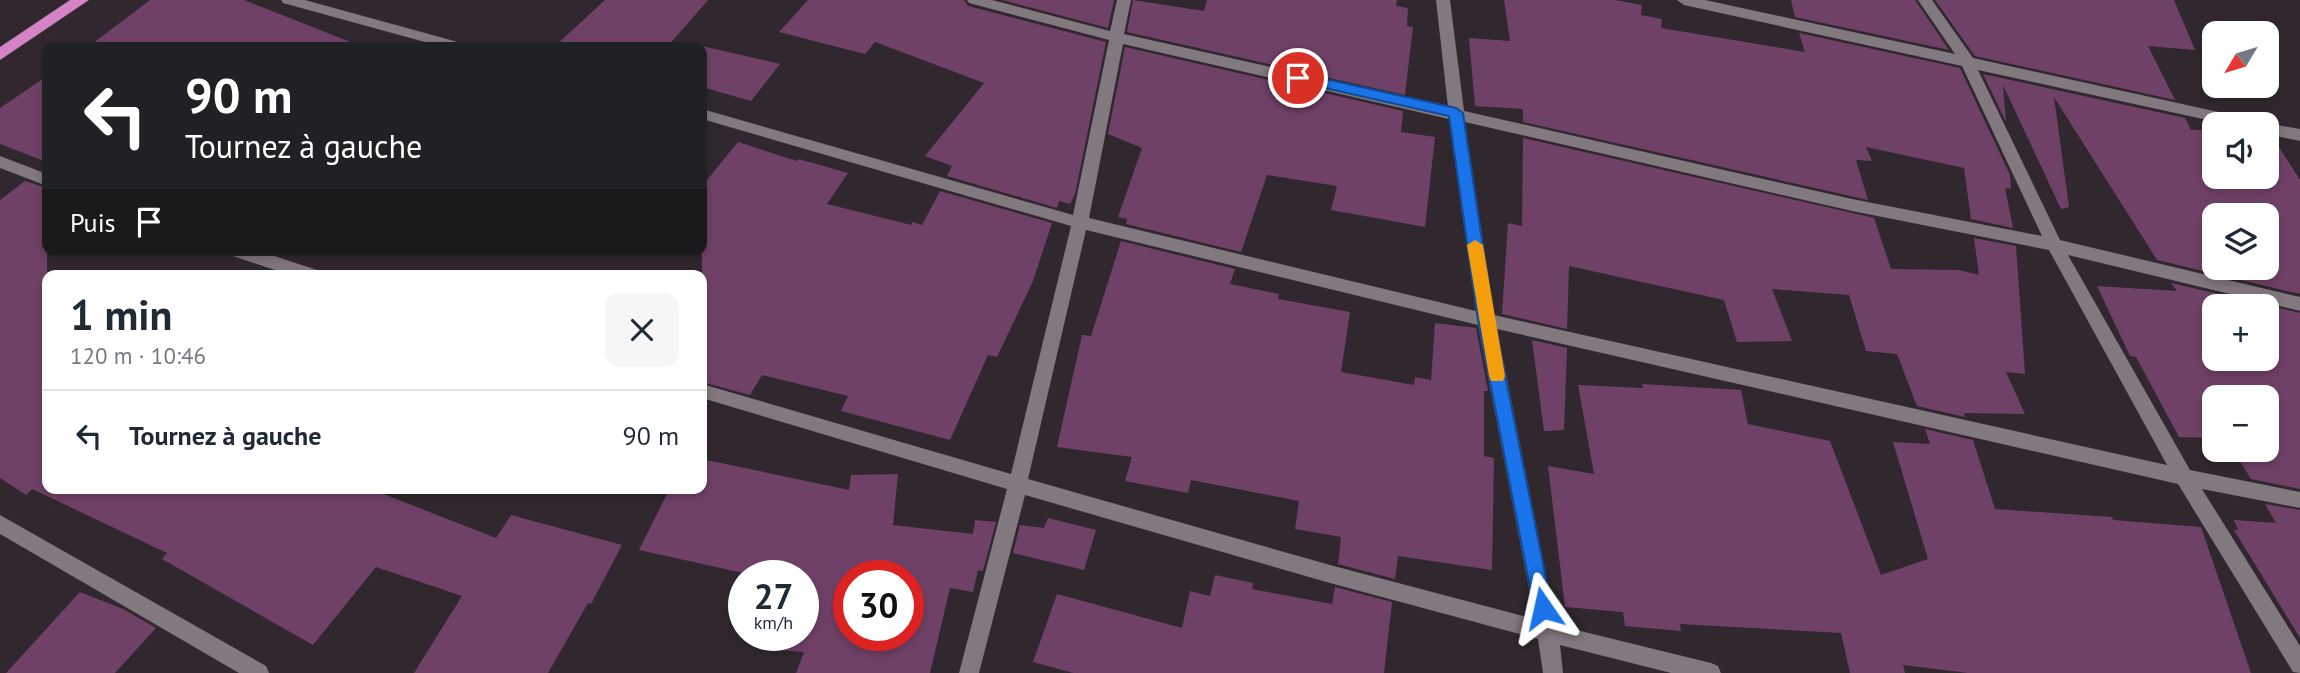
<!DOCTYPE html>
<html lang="fr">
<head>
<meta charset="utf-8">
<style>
	body { margin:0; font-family:"PT Sans",sans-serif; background:#f6f6f7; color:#1f2937; height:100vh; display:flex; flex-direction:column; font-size:26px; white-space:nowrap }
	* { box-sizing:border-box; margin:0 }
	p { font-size:23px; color:#747a83 }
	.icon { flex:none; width:38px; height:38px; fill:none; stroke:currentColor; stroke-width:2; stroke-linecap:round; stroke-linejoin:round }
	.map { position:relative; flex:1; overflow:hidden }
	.sheet { position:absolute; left:42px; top:270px; width:665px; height:224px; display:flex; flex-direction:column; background:#fff; border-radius:14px; box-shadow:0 4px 10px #0003 }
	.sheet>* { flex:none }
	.banner { position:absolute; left:42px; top:42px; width:665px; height:214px; border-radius:14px; box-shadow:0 4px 10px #0003; background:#202124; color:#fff; overflow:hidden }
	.needle { width:46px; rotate:232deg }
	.buttons { position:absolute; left:2202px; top:21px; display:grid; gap:14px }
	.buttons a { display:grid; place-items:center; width:77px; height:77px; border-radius:14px; background:#fff; box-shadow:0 4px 10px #0003; font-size:35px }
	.speed { position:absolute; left:728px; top:560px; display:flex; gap:14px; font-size:35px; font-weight:700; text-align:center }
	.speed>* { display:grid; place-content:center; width:91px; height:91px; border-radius:50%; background:#fff; box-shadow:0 4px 10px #0003; line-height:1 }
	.speed small { font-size:18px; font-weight:400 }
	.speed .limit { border:10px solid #d22; background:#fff; color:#111 }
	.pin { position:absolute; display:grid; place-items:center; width:60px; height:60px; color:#fff; margin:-30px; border:4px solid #fff; border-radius:50%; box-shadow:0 2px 7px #0007 }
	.me { position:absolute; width:77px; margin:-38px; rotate:349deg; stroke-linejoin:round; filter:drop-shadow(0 0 5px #0008) }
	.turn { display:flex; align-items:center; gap:24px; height:147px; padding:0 28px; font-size:32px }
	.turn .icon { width:91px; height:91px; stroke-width:2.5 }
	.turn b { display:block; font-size:49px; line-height:60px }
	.then { display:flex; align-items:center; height:66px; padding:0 28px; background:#0003; gap:14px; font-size:26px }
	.round { display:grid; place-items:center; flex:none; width:74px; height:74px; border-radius:14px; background:#f6f6f7 }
	.summary { display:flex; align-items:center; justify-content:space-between; height:119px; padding:0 28px }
	h1 { font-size:42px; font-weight:600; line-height:52px }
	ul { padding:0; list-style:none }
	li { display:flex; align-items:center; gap:21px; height:91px; padding:0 28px; border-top:2px solid #e0e1e3 }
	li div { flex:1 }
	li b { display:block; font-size:26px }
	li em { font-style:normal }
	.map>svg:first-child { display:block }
	.building { fill:#704167; fill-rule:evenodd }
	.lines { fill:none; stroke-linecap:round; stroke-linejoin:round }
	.minor { fill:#82787f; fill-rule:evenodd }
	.trunk { fill:#d683c6; fill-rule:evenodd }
	.route { fill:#1a73e8; stroke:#114b97; stroke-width:2 }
	.slow { fill:#f59e0b }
</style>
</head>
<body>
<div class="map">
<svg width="2300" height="673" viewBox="0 0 2300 673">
	<rect width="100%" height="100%" fill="#30282e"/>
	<g class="building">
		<path d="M150,0H244L358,45V47H88Z"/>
		<path d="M605,0H708L667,47H554Z"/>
		<path d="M808,0H964L968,6L1106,42L1075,194L1070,204L1059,201L1057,208L947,176L952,166L925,156L984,83L875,42L865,54L779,32Z"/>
		<path d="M1002,0H1114L1108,28Z"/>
		<path d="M1133,0L1204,11L1207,0H1397L1396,6L1408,8L1407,26L1413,27L1405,95L1127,32Z"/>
		<path d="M1504,0H1615L1642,5L1641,15L1662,19L1661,28L1805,52L1799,33L1960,68L2010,175L2011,189L2005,188L2013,228L1971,219L1964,168L1866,147L1872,161L1856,160L1868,200L1523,122V109L1475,106L1469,38L1510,41Z"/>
		<path d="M1791,0H1915L1949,50L1795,17Z"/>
		<path d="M1935,0H2174L2195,50L2148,46L2175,100L1975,56Z"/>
		<path d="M702,46L780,64L751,101L702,87Z"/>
		<path d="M1125,47L1403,111L1401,132L1435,137L1425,227L1331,210L1337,186L1267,175L1241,252L1126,224L1127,219L1118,217L1142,148L1108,134Z"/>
		<path d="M1983,74L2185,118L2191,130H2210L2214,136V177H2266V146L2279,147L2300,180V294L2157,260L2054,97L2069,207L2061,209L2003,85L2006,122ZM2214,215H2266V268H2214Z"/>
		<path d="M47,76V162L0,144V108Z"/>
		<path d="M1523,138L1874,218L1891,269L1959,270L1979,275L1974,238L2016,246L2025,374L2006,372L2025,414L1964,413L1965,417L1917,406L1897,354L1866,351L1849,295L1772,289L1792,341L1737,342L1724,300L1569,266L1567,329L1502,314L1508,223L1522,226Z"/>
		<path d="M738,142L797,161L799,159L848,173L827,204L911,225L913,222L922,225L940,191L1052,223L1033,281L997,357L988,355L950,440L841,411L848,396L762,375L750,395L702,382V186Z"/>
		<path d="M25,181L47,188V488H368L496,538L511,515L622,545L591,604L588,603L548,673H414L462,596L376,567L313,645L162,559L167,553L32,489L26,495L0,478V200Z"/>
		<path d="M1121,241L1235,269L1230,284L1279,294L1278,299L1350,312L1341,372L1414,385L1415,377L1431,380L1435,323L1476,328L1488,391H1484V456L1494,458L1492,570L1398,556L1395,579L1338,564L1341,537L1295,529L1299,501L1191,480L1188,493L1125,481L1132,457L1057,447L1082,335L1091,336Z"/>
		<path d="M2171,283L2300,313V489L2251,479L2233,450H2266V397H2214V438L2179,437L2136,357L2130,356L2097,286L2177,291ZM2214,306H2266V359H2214Z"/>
		<path d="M1532,340L1567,348L1564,430L1544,431Z"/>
		<path d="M1642,384L1741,390L1748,424L1830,441L1881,575L1928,559L1893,442L1930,444L1925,429L1973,440L1995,509L2112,517L2113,520L2201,527L2251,673H1968L1903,665L1905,673H1850L1841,633L1680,624L1681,631L1625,626L1623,612L1565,607L1548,466L1594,474L1578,385L1643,388Z"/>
		<path d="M702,459L849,490L851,475L898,474L893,525L973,534L975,520L996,522L983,571L978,570L973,592L950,588L930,673H796L804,652L778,650L782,635H803V576H757L639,550L670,488H702ZM849,576H908V635H849Z"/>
		<path d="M2265,504L2300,510V638L2234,530H2238L2234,520L2276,523Z"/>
		<path d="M1048,518L1096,530L1084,570L1013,553L1020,525L1044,528Z"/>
		<path d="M1215,575L1253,583L1252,589L1332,604L1335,587L1392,602L1384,673H1073L1033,662L1057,594L1182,628L1190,591L1210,596Z"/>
		<path d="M80,592L123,609L156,628L115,673H6Z"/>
	</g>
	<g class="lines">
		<g class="minor">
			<path d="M281,0H305L465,44L467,47H443L283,3Z"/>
			<path d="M967,0H992L1110,31L1117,0H1131L1124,34L1448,107L1436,0H1450L1464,111L1852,199L2042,236L1962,66L1684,5L1677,0H1705L1955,54L1918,0H1932L1973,58L2255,120L2258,124H2226L1978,70L2060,240L2300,297V311L2068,255L2190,470L2300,492V508L2202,489L2300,646V673L2293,672L2178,484L1497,329L1556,625L1711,663L1718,666L1721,673H1671L1560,645L1563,673H1543L1538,639L1330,583L1025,495L979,673H959L1007,489L702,398V384L1011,474L1071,226L702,119V109L1073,215L1109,40L969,3ZM1123,44L1449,119L1476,311L1089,218ZM1465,122L1852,211L2049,250L2167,465L1494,315ZM1086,230L1478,325L1535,619L1330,565L1028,479Z"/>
			<path d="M2266,123L2300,129V141L2266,134V124H2260Z"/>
			<path d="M0,156L47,174V186L0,168Z"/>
			<path d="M228,250H256L317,270L319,275H290L230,255Z"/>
			<path d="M0,515L266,666L269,673H239L0,534Z"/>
		</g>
		<path class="trunk" d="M70,0H89L0,60V47Z"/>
	</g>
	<path class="route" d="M1298,73L1456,108L1463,113L1494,320L1552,608L1549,614L1543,616L1536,614L1534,608L1478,320L1449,116L1294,81L1292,78Z"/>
	<path class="slow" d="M1475,240L1483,245L1505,376L1503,381H1491L1489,376L1467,245Z"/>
</svg>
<div class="buttons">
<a><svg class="needle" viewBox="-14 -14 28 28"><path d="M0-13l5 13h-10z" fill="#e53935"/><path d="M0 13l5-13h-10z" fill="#747a83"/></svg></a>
<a><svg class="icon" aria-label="sound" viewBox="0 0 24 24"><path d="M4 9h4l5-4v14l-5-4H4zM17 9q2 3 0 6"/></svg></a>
<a><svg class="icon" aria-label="layers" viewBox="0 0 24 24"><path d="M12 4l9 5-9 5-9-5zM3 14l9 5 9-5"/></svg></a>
<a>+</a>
<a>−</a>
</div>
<div class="speed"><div>27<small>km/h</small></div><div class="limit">30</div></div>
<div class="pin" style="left:1298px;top:78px;background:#d93025"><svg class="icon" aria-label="arrive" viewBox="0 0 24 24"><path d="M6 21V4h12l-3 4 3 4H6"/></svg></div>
<svg class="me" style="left:1543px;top:608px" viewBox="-20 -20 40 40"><path d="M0-17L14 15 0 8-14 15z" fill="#1a73e8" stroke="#fff" stroke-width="4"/></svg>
<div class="banner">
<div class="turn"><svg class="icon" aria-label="left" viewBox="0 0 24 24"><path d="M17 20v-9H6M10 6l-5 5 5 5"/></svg><div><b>90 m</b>Tournez à gauche</div></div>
<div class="then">Puis<svg class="icon" aria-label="arrive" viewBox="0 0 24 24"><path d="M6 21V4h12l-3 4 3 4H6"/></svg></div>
</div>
<section class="sheet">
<div class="summary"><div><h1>1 min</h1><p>120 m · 10:46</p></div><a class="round"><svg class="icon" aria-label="close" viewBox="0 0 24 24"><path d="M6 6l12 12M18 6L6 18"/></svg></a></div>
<ul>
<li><svg class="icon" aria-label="left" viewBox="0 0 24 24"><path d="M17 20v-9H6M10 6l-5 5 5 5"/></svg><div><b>Tournez à gauche</b></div><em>90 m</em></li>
</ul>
</section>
</div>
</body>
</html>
